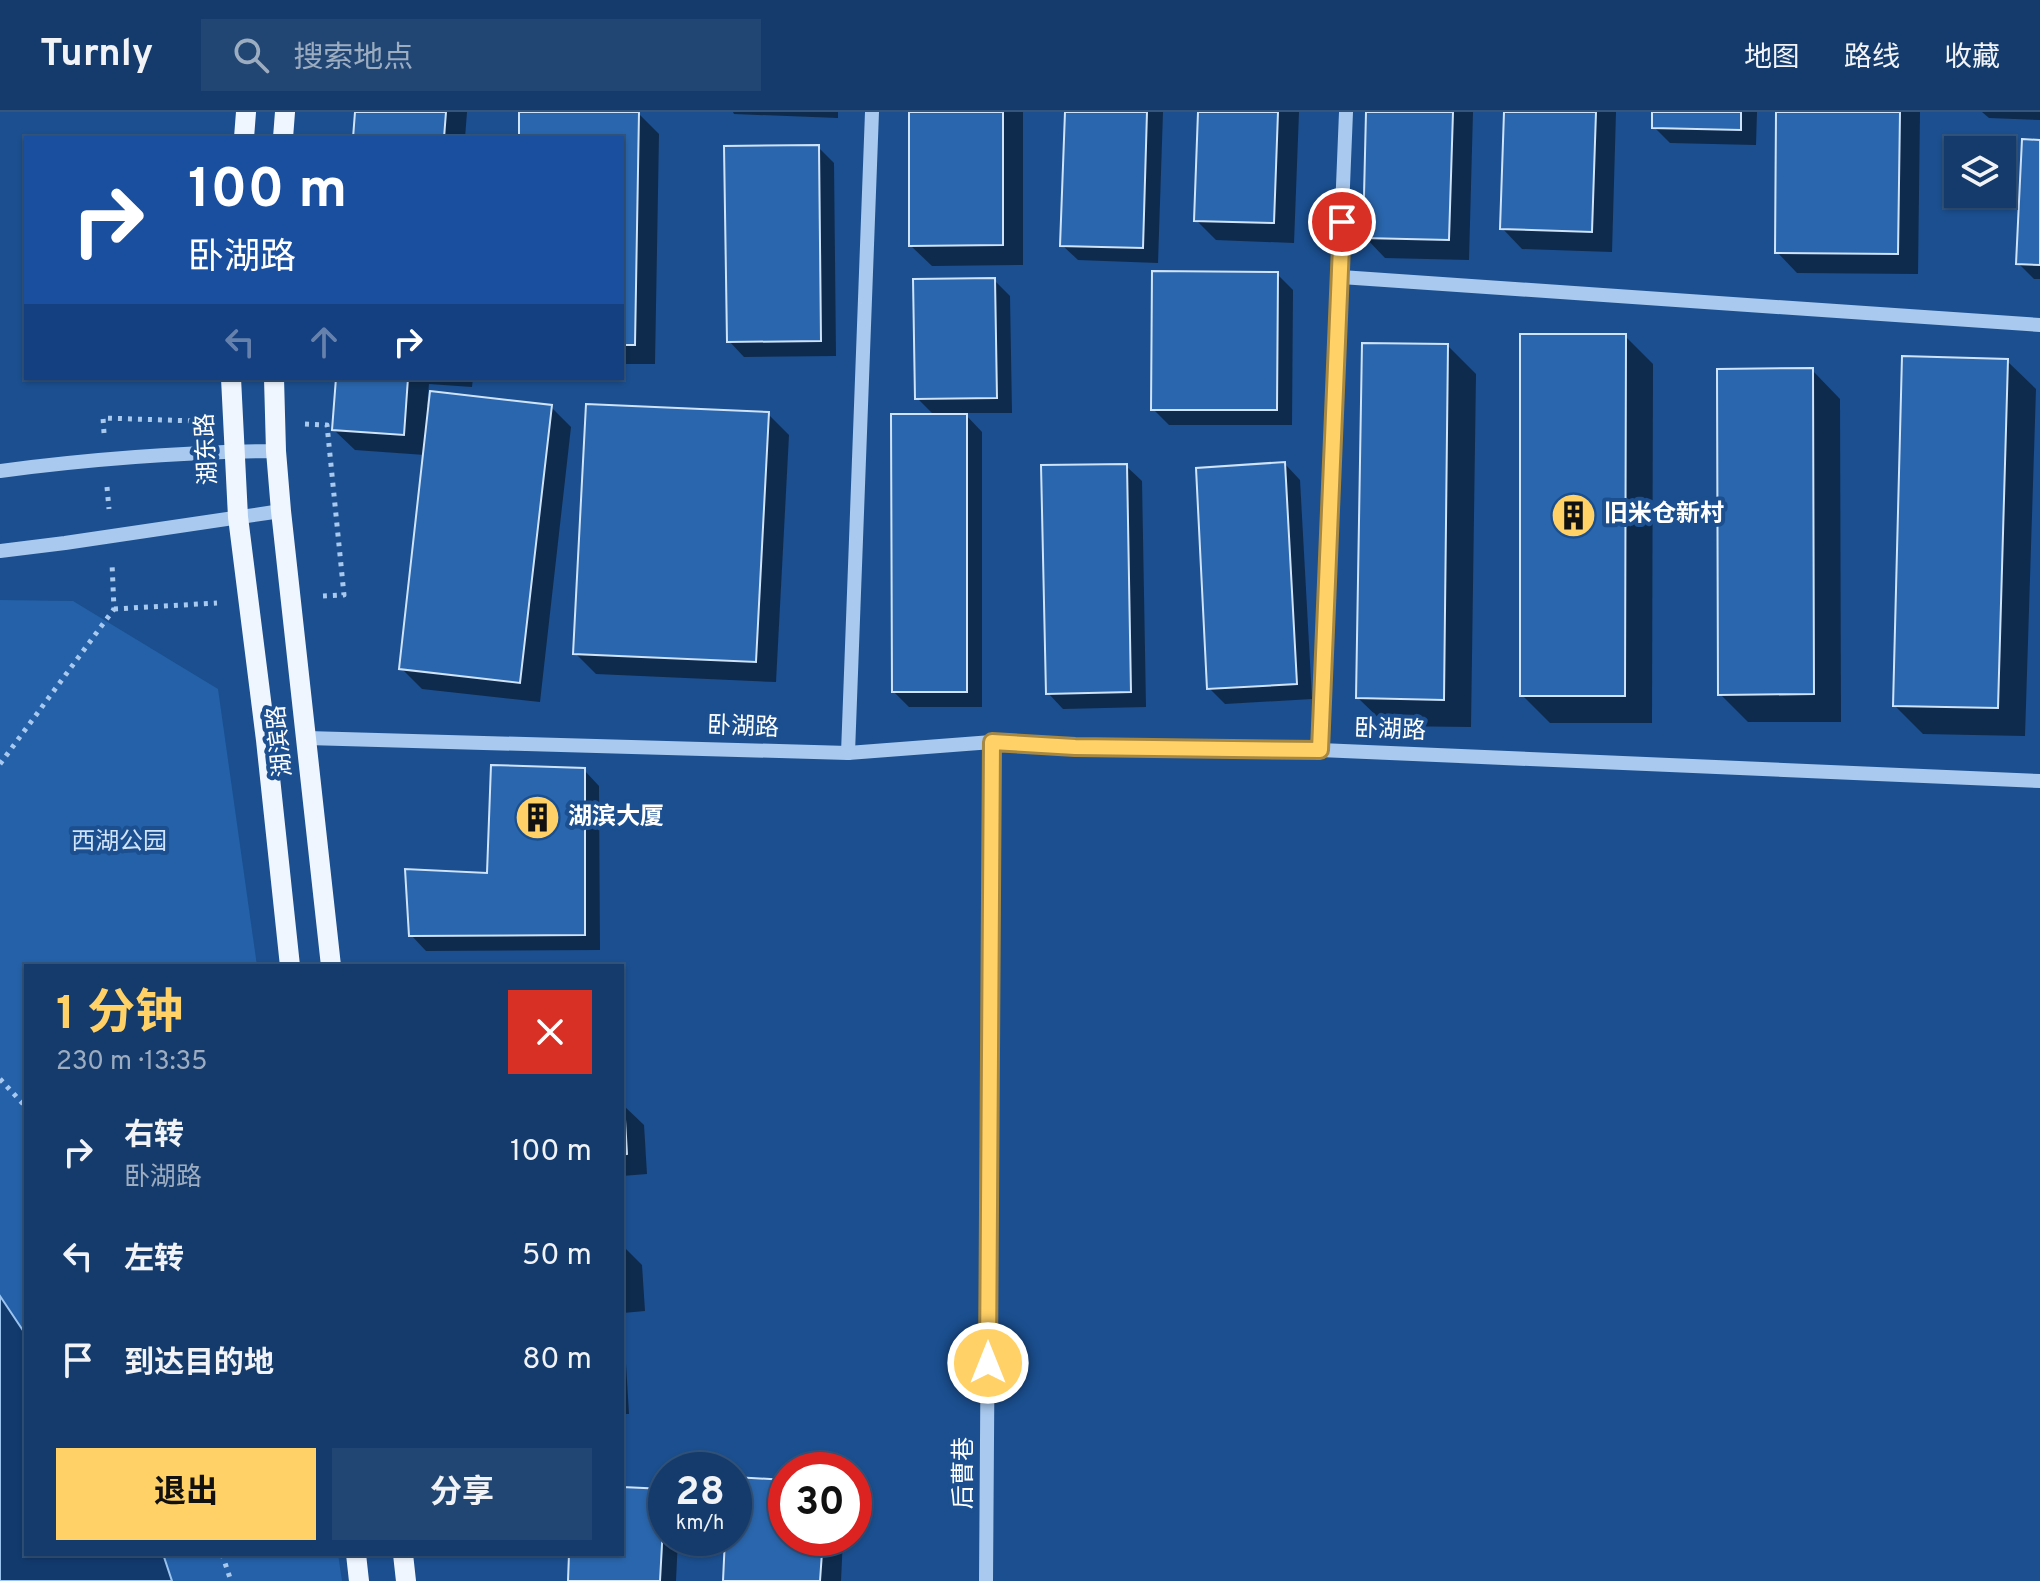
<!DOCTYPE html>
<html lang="zh">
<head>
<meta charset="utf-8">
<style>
	body { margin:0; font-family:Overpass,"Noto Sans SC",sans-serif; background:#214673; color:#f1f3f6; height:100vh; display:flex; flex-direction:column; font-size:30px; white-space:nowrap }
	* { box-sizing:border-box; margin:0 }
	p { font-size:26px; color:#9dadc1 }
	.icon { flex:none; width:44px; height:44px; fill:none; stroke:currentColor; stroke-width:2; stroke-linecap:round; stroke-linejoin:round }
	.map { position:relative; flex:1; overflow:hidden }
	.details { position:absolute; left:24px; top:852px; width:600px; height:592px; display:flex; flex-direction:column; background:#143b6b; border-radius:0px; box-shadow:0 2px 6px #0004,0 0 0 2px #33557e }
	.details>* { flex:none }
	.banner { position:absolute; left:24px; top:24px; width:600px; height:244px; border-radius:0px; box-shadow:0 2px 6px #0004,0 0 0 2px #33557e; background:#1a4fa0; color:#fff; overflow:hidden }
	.controls { position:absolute; left:1944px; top:24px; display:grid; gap:16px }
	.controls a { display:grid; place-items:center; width:72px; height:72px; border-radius:0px; background:#143b6b; box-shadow:0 2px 6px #0004,0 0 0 2px #33557e; font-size:40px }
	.speed { position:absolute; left:648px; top:1340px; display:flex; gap:16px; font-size:40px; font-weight:700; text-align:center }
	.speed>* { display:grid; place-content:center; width:104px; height:104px; border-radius:50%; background:#143b6b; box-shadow:0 2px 6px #0004,0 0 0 2px #33557e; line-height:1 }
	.speed small { font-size:20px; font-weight:400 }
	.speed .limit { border:12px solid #d22; background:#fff; color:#111 }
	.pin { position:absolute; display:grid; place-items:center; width:68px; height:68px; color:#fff; margin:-34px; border:4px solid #fff; border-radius:50%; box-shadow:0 2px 8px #0007 }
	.me { position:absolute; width:88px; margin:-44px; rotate:0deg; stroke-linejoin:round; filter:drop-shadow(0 0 6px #0008) }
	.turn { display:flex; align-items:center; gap:28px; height:168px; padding:0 32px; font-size:36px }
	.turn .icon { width:104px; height:104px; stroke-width:2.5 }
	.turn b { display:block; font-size:56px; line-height:68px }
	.lanes { display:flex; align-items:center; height:76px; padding:0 32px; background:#0003; justify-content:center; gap:40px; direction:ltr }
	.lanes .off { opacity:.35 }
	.round { display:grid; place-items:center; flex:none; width:84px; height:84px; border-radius:0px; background:#214673 }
	.summary { display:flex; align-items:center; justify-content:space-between; height:136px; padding:0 32px }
	h1 { font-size:48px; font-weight:700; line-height:60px; color:#ffd166 }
	.button { display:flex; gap:16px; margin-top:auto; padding:16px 32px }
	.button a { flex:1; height:92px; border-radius:0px; background:#ffd166; color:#111; font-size:32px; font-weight:700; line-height:92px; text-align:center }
	.button a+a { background:#214673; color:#f1f3f6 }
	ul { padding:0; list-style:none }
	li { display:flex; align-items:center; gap:24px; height:104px; padding:0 32px }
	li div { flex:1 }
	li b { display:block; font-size:30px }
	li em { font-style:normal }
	header { display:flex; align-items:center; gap:48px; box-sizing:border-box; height:112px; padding:0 40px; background:#143b6b; border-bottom:2px solid #33557e }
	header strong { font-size:38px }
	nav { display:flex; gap:44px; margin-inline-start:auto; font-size:28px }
	.search { width:560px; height:72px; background:#214673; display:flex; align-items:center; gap:20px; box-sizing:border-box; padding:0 28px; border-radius:0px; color:#9dadc1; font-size:30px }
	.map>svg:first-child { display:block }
	.green { fill:#2461a8 }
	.water { fill:#123a6d; stroke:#9cc4f0; stroke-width:2 }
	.shadow { fill:#0007 }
	.building { fill:#2a66ad; stroke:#cfe3fa; stroke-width:2 }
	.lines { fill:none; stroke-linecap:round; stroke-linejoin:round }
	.path { stroke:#a9c9ee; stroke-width:5; stroke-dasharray:4 6; stroke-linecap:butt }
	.minor { stroke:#a9c9ee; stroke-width:14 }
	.major { stroke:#f0f6ff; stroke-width:20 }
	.route-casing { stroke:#a68842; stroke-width:20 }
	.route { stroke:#ffd166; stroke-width:14 }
	.labels { text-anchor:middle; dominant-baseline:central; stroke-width:8; stroke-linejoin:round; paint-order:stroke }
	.street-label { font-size:24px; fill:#fff; stroke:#1b4f8f }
	.poi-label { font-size:24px; font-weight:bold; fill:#fff; stroke:#1b4f8f; text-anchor:start }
	.park-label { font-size:24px; fill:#cfe3fa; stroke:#1b4f8f }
</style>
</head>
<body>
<header>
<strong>Turnly</strong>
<div class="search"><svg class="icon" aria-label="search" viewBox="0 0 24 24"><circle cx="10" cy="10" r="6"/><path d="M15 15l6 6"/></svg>搜索地点</div>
<nav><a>地图</a><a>路线</a><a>收藏</a></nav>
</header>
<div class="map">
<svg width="2040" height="1469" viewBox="0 0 2040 1469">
	<rect width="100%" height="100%" fill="#1b4f8f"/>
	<path class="green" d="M0,488L73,489L218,577L257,854H26V1442H338L342,1469H0Z"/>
	<path class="water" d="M0,1184L26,1223V1442H163L172,1469H0Z"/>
	<g class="shadow">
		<path d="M357,0H467L465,26H355Z"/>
		<path d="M521,0L638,1L659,22L655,252H622V26H521Z"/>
		<path d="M733,0H838V6L734,2Z"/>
		<path d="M911,0H1023V153L932,154L911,134Z"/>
		<path d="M1067,0H1163L1158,151L1078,148L1062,133Z"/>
		<path d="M1200,0H1299L1294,131L1216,128L1196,108Z"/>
		<path d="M1368,0H1473L1469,148L1385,146L1365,125Z"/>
		<path d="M1506,0H1616L1612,140L1522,137L1502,116Z"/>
		<path d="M1654,0H1757L1756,33L1670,31L1654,15Z"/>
		<path d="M1778,0H1920L1918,162L1797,161L1777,140Z"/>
		<path d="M1982,0H2040V8L1989,6Z"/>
		<path d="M2040,30V167H2034L2018,151Z"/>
		<path d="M818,35L834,51L836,244L744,245L729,229Z"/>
		<path d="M1277,162L1293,178L1292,313H1169L1153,297Z"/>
		<path d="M994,168L1010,184L1012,301H964L982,320V595H909L894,580L935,304L917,286Z"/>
		<path d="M1625,224L1653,252L1652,611H1550L1522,583Z"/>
		<path d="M1448,234L1476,262L1471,615L1387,614L1358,586Z"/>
		<path d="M2007,249L2036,277L2025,624L1923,622L1895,594Z"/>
		<path d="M1812,258L1840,287L1841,610H1748L1720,582Z"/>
		<path d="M338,266H473L472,275L429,272L427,294L551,295L571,315L540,590L422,577L401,556L425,343L355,338L334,318Z"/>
		<path d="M768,302L789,323L776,570L596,562L575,541Z"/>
		<path d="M1285,352L1300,368L1312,587L1225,592L1209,576Z"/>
		<path d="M1126,354L1142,369L1146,595L1063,597L1048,581Z"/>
		<path d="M584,658L599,674L600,838L426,839L411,823L488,763Z"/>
		<path d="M622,992L644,1013L647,1062L622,1064Z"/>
		<path d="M622,1133L642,1153L645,1199L623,1201L629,1302H622Z"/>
		<path d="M734,1367L786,1370V1426H843L841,1469H725L727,1426H734Z"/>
		<path d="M622,1377L664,1379L666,1381V1426H678L676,1469H570L571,1442H622Z"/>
	</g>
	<g class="building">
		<path d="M355,0H446L444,26H353Z"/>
		<path d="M519,0H639L635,233H622V26H519Z"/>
		<path d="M909,0H1003V133L909,134Z"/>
		<path d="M1065,0H1147L1143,136L1060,134Z"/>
		<path d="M1198,0H1278L1274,111L1194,109Z"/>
		<path d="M1366,0H1453L1449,128L1363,126Z"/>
		<path d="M1504,0H1596L1592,120L1500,117Z"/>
		<path d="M1652,0H1741V18L1652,16Z"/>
		<path d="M1776,0H1900L1898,142L1775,141Z"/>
		<path d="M2022,27L2040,28V153L2016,152Z"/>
		<path d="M819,33L821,229L727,230L724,34Z"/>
		<path d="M1152,159L1278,160L1277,298H1151Z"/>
		<path d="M995,166L997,286L915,287L913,167Z"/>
		<path d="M1520,222H1626L1625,584H1520Z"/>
		<path d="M1362,231L1448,232L1444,588L1356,586Z"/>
		<path d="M1902,244L2008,247L1998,596L1893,594Z"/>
		<path d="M1813,256L1814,582L1718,583L1717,257Z"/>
		<path d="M336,266H408L404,323L332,318Z"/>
		<path d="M430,279L552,293L520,571L399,557Z"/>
		<path d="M586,292L769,300L756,550L573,542Z"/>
		<path d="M891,302H967V580H892Z"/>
		<path d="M1285,350L1297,572L1207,577L1196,356Z"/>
		<path d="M1127,352L1131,580L1046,582L1041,353Z"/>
		<path d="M491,653L585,656V823L409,824L405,757L487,761Z"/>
		<path d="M622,990H624L627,1042L622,1043Z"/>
		<path d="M623,1130L625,1179L622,1180V1130Z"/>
		<path d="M734,1365L786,1368V1426H823L820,1469H723L725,1426H734Z"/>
		<path d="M622,1375L665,1377L660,1469H568L569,1442H622Z"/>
	</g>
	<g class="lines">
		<g class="path">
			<path d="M305,312L327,313L344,483L323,484"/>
			<path d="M104,321L103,306L195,309"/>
			<path d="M107,375L109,397"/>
			<path d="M114,497L217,491"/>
			<path d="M0,652L114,497L112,451"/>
			<path d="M0,967L26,995"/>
			<path d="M222,1442L231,1469"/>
		</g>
		<g class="minor">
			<path d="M1341,165L2040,213"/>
			<path d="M0,359C91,347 184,340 276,339"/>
			<path d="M0,439L65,431L281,399"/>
			<path d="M307,626L848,641L992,630L1075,635L1320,638L2040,669"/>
			<path d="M1320,638L1346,0"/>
			<path d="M848,641L872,0"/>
			<path d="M986,1469L992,630"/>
		</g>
		<g class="major">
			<path d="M244,26L246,0"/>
			<path d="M283,26L285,0"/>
			<path d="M231,266L238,405L266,628L290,854"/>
			<path d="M274,266L276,339L281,399L331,854"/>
			<path d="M356,1442L359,1469"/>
			<path d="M403,1442L406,1469"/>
		</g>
	</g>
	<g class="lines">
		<defs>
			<path id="route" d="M988,1251L992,630L1075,635L1320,638L1342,110"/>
		</defs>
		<use href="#route" class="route-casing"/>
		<use href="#route" class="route"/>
	</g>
	<defs>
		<symbol id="building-disc" viewBox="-11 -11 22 22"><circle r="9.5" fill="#ffd166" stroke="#1b4f8f"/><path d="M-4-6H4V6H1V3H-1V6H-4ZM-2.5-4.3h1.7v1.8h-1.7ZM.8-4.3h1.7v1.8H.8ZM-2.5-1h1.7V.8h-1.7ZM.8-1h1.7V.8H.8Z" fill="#111"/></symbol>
	</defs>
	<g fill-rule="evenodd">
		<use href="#building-disc" x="1548" y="378" width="51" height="51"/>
		<use href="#building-disc" x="512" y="680" width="51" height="51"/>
	</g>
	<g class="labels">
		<g class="street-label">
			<text transform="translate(208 337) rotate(-93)">湖东路</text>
			<text transform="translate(743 616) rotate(2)">卧湖路</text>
			<text transform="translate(1390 619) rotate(2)">卧湖路</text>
			<text transform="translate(281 629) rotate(-96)">湖滨路</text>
			<text transform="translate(965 1361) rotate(-90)">后曹巷</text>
		</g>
		<g class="poi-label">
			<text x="1604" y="403">旧米仓新村</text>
			<text x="568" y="706">湖滨大厦</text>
		</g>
		<g class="park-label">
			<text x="119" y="731">西湖公园</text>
		</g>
	</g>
</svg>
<div class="controls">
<a><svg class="icon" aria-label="layers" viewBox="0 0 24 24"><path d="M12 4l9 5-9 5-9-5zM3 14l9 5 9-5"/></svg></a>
</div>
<div class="speed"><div>28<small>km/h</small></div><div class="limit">30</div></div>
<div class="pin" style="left:1342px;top:110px;background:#d93025"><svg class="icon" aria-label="arrive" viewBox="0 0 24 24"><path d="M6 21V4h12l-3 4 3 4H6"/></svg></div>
<svg class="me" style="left:988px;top:1251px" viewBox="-20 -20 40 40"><circle r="17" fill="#ffd166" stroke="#fff" stroke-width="3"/><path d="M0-11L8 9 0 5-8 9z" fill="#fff"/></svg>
<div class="banner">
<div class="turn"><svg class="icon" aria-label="right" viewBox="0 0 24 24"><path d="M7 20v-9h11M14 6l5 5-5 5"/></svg><div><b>100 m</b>卧湖路</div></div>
<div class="lanes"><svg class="icon off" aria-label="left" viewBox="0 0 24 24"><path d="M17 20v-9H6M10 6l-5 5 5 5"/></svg><svg class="icon off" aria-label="ahead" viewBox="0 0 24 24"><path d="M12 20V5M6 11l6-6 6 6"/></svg><svg class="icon" aria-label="right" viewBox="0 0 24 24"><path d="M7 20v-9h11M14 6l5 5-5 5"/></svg></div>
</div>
<section class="details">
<div class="summary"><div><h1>1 分钟</h1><p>230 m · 13:35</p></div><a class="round" style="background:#d93025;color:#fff"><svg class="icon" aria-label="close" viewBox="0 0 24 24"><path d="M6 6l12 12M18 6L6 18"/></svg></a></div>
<ul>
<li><svg class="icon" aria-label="right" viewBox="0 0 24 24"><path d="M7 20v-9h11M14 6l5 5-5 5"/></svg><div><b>右转</b><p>卧湖路</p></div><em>100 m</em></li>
<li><svg class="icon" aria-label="left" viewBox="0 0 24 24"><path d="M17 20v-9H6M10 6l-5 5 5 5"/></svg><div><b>左转</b></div><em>50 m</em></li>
<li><svg class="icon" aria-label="arrive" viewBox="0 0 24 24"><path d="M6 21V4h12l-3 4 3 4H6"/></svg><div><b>到达目的地</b></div><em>80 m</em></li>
</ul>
<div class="button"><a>退出</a><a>分享</a></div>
</section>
</div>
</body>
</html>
